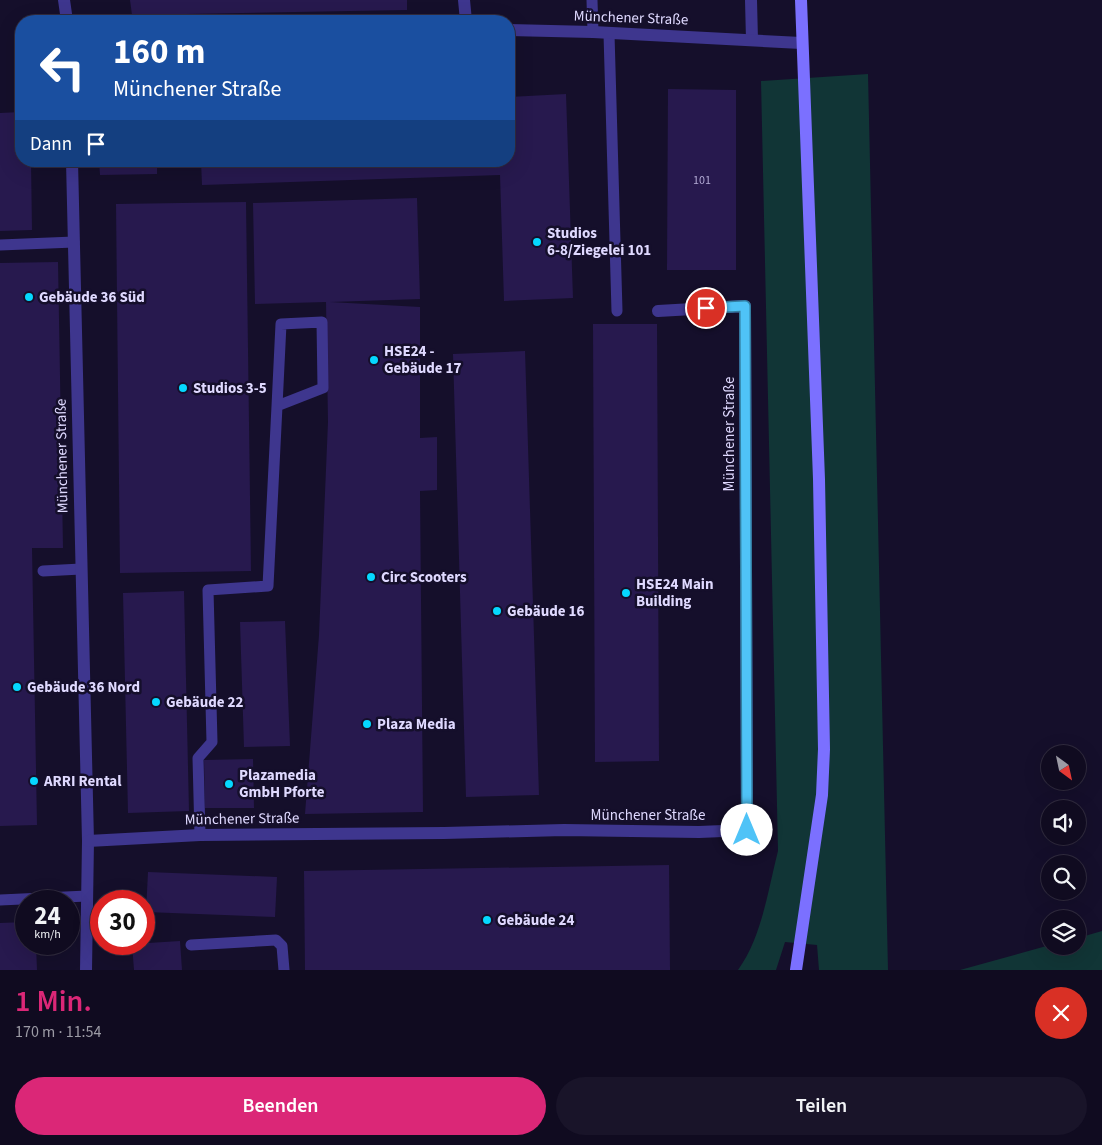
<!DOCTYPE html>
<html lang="de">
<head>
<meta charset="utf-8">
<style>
	body { margin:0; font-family:"Source Sans 3",sans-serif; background:#191429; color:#f1f3f6; height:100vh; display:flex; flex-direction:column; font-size:19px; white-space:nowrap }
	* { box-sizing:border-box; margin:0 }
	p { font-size:16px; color:#9c9ba5 }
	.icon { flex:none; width:28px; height:28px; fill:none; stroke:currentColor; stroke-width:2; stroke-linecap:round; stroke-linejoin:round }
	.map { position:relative; height:970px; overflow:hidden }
	.panel { display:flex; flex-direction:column; background:#100b20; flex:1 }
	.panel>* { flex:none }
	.guide { position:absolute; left:15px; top:15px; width:500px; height:152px; border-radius:20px; box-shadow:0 5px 20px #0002,0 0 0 1px #302b3e; background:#1a4fa0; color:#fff; overflow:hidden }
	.needle { width:32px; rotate:147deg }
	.buttons { position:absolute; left:1041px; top:745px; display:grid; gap:10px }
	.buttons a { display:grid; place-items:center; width:45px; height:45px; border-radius:50%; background:#100b20; box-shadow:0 5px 20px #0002,0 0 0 1px #302b3e; font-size:25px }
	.speed { position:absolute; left:15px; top:890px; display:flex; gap:10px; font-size:25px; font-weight:700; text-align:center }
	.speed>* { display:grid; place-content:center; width:65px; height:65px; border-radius:50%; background:#100b20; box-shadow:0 5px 20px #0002,0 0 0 1px #302b3e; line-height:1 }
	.speed small { font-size:12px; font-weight:400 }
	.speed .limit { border:8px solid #d22; background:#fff; color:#111 }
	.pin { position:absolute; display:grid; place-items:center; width:42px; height:42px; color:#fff; margin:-21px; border:2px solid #fff; border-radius:50%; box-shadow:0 1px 5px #0007 }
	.me { position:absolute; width:55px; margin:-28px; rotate:0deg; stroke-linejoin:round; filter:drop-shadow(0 0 4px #0008) }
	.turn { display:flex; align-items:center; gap:18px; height:105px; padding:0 15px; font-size:22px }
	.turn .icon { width:65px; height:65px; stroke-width:2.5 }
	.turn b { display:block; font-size:35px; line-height:42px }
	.then { display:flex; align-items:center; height:48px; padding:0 15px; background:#0003; gap:10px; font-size:19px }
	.round { display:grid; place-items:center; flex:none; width:52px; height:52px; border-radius:26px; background:#191429 }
	.head { display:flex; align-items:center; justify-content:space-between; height:85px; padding:0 15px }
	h1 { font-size:30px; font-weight:600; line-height:38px; color:#db2777 }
	.cta { display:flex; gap:10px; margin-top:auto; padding:10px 15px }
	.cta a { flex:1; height:58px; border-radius:30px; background:#db2777; color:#fff; font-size:20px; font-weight:600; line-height:58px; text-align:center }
	.cta a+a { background:#191429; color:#f1f3f6 }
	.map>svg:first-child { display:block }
	.green { fill:#113536 }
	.building { fill:#27194e }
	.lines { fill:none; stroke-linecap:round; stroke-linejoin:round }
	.lane { stroke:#3e368e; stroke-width:11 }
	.street { stroke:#3e368e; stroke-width:12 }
	.secondary { stroke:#7b70ff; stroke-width:12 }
	.route-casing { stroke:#337fa1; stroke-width:12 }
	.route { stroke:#4fc3f7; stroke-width:9 }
	.poi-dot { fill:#05d8ff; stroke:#150f2b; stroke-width:2 }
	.labels { text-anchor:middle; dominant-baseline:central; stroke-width:5; stroke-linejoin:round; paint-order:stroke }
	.number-label { font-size:12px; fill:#b1a9d3 }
	.street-label { font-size:15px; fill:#dfd9ff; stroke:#150f2b }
	.poi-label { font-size:15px; font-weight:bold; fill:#dfd9ff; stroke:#150f2b; text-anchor:start }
</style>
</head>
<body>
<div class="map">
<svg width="1102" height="970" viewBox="0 0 1102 970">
	<rect width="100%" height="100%" fill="#150f2b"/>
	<g class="green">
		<path d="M868,74L888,970H819L817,945L785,942L776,970H738C762,937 768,890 778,851L761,81Z"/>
		<path d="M1102,931V970H960L1050,945L1078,946V938Z"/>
	</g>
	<g class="building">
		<path d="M130,0H407V10L132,15Z"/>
		<path d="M668,89L736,90V270H667Z"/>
		<path d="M566,94L573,298L504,301L500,175L202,185L201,161H509V97Z"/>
		<path d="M21,112V161H31L32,230L0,231V113Z"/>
		<path d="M99,161H157V174L100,175Z"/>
		<path d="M417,198L420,299L330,302L420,307V438L437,437V490L420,491L423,812L305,814L319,635L328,422L326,302L255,304L253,203Z"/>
		<path d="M246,202L251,571L120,573L116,204Z"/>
		<path d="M58,262L63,548H32L37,825L0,826V263Z"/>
		<path d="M593,324H657L659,761L595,762Z"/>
		<path d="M525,351L539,795L466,797L453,354Z"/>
		<path d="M184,591L189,811L128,813L123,593Z"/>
		<path d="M285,621L290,746L244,747L240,622Z"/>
		<path d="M253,759L254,808H205L204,760Z"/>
		<path d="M669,865L670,970H305L304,871Z"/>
		<path d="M148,872L277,877L275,917L146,912Z"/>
		<path d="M26,922V944H36L37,970H0V923Z"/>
		<path d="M180,941L182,970H134L132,944Z"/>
	</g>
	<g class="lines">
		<g class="lane">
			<path d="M592,0L593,32"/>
			<path d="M609,34L617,311"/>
			<path d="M0,245L74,242"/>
			<path d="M43,571L81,569"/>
			<path d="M200,835L198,758L212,742L208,590L268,586L277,406L323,388L322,322L281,324L277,406"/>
			<path d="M0,900L87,896"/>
			<path d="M191,945L276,940L282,946L284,970"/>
		</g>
		<g class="street">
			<path d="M64,0L67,21"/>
			<path d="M464,0L466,21"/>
			<path d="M751,0L752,40"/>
			<path d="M509,30L593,32L801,43"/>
			<path d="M72,161L88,841L86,970"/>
			<path d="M88,841L200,835L444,833L564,830L699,832L747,830L745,306L658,311"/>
		</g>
		<path class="secondary" d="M796,970L822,795L824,749L819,479L801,0"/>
	</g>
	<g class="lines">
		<defs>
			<path id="route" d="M706,308L745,306L747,830"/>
		</defs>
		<use href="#route" class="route-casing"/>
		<use href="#route" class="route"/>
	</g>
	<g class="poi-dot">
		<circle cx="537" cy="242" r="5"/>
		<circle cx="29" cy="297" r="5"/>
		<circle cx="374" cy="360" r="5"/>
		<circle cx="183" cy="388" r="5"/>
		<circle cx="371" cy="577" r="5"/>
		<circle cx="626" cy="593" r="5"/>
		<circle cx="497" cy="611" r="5"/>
		<circle cx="17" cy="687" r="5"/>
		<circle cx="156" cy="702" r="5"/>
		<circle cx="367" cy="724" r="5"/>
		<circle cx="34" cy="781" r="5"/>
		<circle cx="229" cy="784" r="5"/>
		<circle cx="487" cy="920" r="5"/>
	</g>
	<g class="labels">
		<g class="number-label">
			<text x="702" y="180">101</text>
		</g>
		<g class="street-label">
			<text transform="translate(631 18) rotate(2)">Münchener Straße</text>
			<text transform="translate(729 434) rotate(-90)">Münchener Straße</text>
			<text transform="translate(62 456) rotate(-91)">Münchener Straße</text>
			<text x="648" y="815">Münchener Straße</text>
			<text transform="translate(242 819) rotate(-1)">Münchener Straße</text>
		</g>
		<g class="poi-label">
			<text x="547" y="233">Studios<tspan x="547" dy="17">6-8/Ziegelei 101</tspan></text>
			<text x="39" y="297">Gebäude 36 Süd</text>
			<text x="384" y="351">HSE24 -<tspan x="384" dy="17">Gebäude 17</tspan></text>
			<text x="193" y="388">Studios 3-5</text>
			<text x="381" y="577">Circ Scooters</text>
			<text x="636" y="584">HSE24 Main<tspan x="636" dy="17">Building</tspan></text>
			<text x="507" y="611">Gebäude 16</text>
			<text x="27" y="687">Gebäude 36 Nord</text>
			<text x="166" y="702">Gebäude 22</text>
			<text x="377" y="724">Plaza Media</text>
			<text x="239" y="775">Plazamedia<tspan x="239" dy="17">GmbH Pforte</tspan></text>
			<text x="44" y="781">ARRI Rental</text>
			<text x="497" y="920">Gebäude 24</text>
		</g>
	</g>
</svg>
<div class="buttons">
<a><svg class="needle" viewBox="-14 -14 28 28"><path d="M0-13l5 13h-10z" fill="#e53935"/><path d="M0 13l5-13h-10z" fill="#9c9ba5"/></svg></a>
<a><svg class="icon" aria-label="sound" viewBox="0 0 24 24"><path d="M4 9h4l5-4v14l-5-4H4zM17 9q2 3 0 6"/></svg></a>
<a><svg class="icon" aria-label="search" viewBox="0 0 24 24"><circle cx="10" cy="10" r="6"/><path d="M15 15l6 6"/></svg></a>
<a><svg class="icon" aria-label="layers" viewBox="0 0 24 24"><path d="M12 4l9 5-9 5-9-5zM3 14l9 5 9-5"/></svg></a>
</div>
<div class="speed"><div>24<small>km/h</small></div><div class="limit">30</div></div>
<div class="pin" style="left:706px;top:308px;background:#d93025"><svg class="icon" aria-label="arrive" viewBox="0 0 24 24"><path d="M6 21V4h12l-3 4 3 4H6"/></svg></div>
<svg class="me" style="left:747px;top:830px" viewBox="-20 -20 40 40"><circle r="19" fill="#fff"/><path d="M0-13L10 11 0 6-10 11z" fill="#4fc3f7"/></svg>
<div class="guide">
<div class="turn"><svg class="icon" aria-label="left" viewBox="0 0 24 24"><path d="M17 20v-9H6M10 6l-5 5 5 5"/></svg><div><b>160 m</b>Münchener Straße</div></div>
<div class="then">Dann<svg class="icon" aria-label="arrive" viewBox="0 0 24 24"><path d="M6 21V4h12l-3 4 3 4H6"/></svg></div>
</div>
</div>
<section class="panel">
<div class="head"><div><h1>1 Min.</h1><p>170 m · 11:54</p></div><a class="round" style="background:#d93025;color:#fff"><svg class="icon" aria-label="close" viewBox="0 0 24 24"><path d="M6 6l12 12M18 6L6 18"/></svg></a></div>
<div class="cta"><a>Beenden</a><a>Teilen</a></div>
</section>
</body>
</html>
